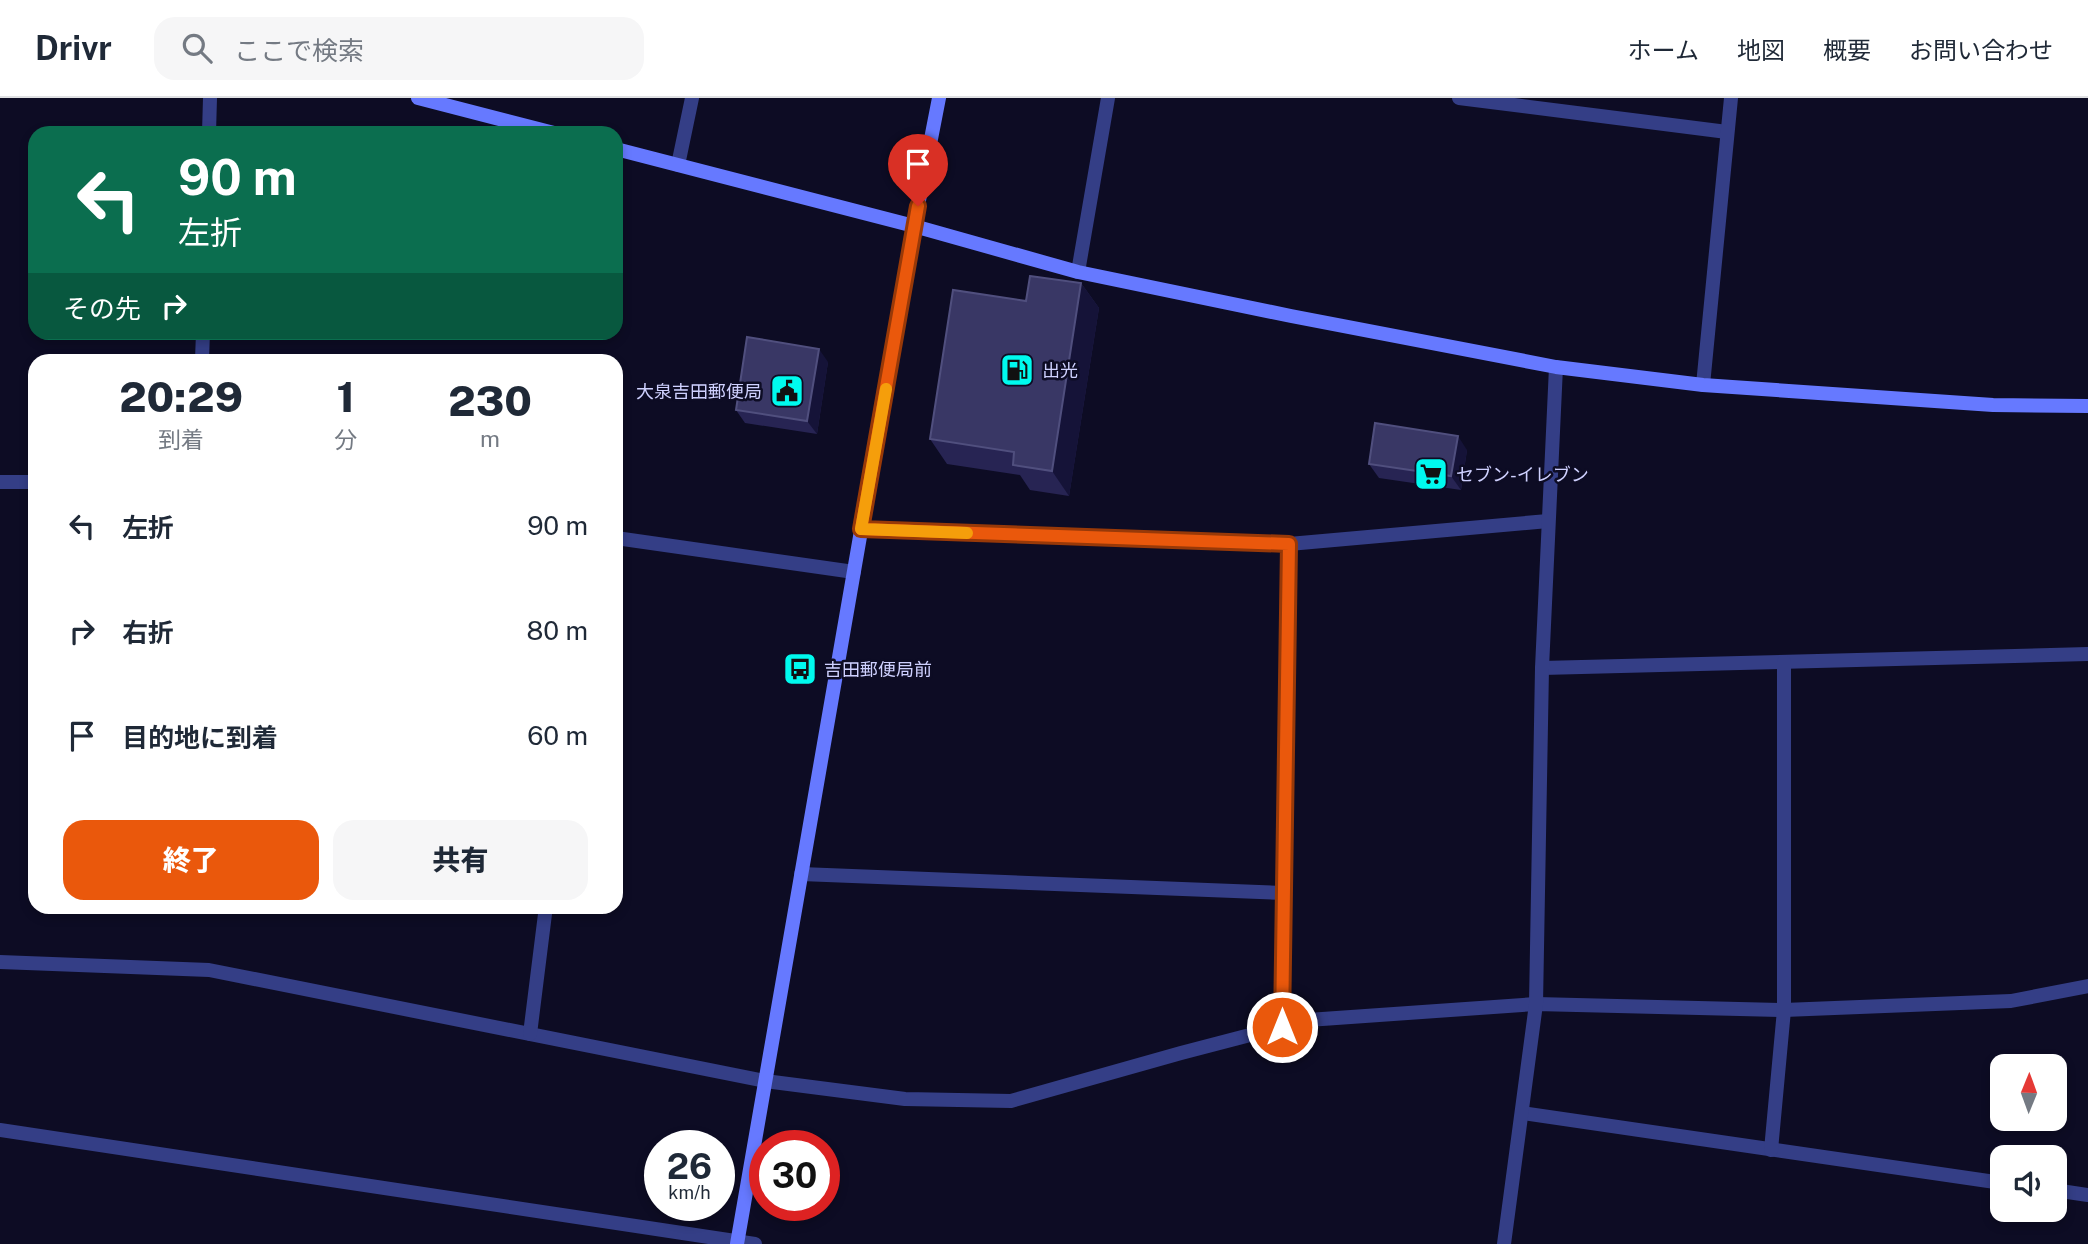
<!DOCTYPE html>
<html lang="ja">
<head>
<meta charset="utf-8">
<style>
	body { margin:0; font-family:"Public Sans","Noto Sans JP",sans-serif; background:#f6f6f7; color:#1f2937; height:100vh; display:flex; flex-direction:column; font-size:26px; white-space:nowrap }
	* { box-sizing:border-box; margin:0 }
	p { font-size:23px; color:#747a83 }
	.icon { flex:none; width:38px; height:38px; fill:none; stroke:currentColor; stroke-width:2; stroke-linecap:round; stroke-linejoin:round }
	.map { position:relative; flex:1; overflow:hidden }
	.sheet { position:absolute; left:28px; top:256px; width:595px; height:560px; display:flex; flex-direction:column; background:#fff; border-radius:21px; box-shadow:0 4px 10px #0003 }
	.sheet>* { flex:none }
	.top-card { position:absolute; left:28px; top:28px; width:595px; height:214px; border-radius:21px; box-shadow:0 4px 10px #0003; background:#0b6e4f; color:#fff; overflow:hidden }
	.needle { width:46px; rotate:1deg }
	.tools { position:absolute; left:1990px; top:956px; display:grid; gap:14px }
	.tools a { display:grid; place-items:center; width:77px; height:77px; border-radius:14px; background:#fff; box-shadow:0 4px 10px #0003; font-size:35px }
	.speed { position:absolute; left:644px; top:1032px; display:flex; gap:14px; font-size:35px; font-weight:700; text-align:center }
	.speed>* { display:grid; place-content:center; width:91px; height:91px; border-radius:50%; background:#fff; box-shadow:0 4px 10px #0003; line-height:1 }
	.speed small { font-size:18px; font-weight:400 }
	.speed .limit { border:10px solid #d22; background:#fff; color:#111 }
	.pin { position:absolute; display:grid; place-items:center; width:60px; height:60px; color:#fff; margin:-72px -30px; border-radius:50% 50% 50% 0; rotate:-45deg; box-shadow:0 0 7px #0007 }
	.pin .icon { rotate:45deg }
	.me { position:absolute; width:77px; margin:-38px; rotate:0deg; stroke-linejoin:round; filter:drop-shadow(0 0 5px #0008) }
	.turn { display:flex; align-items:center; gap:24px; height:147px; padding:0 35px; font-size:32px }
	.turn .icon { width:91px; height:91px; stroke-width:2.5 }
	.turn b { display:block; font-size:49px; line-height:60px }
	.then { display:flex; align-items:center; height:66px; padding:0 35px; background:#0003; gap:14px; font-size:26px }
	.eta { display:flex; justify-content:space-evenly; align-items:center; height:119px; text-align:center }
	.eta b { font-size:42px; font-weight:800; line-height:49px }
	.button { display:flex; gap:14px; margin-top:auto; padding:14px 35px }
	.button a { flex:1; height:80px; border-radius:21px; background:#ea580c; color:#fff; font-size:28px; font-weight:800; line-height:80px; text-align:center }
	.button a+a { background:#f6f6f7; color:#1f2937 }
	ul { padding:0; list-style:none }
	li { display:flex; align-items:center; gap:21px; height:105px; padding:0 35px }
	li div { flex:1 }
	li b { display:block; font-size:26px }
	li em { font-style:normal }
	header { display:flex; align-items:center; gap:42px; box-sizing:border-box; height:98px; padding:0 35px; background:#fff; border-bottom:2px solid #e0e1e3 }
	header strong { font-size:33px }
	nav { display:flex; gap:38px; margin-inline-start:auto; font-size:24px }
	.search { width:490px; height:63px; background:#f6f6f7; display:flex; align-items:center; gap:18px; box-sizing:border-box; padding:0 24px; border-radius:21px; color:#747a83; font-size:26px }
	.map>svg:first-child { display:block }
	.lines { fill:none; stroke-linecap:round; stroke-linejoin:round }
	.street { stroke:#343e86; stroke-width:14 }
	.secondary { stroke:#6679ff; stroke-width:14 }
	.wall { fill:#272453 }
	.shaded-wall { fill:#151338 }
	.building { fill:#393765; stroke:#504f7e; stroke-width:2 }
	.route-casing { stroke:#983908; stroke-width:18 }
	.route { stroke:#ea580c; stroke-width:12 }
	.slow { stroke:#f59e0b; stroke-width:12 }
	.labels { text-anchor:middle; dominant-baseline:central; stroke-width:5; stroke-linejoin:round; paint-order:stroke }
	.poi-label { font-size:18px; fill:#cfd1ff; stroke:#0d0c24; text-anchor:start }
</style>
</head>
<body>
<header>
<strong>Drivr</strong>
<div class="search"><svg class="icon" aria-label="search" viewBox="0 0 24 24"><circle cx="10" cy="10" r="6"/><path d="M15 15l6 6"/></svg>ここで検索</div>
<nav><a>ホーム</a><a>地図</a><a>概要</a><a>お問い合わせ</a></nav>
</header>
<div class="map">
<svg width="2088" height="1146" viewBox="0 0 2088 1146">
	<rect width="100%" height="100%" fill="#0d0c24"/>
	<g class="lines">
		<g class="street">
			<path d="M1459,0L1727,34"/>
			<path d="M209,35L210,0"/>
			<path d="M678,67L692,0"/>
			<path d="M1078,174L1108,0"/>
			<path d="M202,262L203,234"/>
			<path d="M1703,287L1731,0"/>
			<path d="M0,384H35"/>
			<path d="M861,431L1289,446L1548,423"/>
			<path d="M616,440L854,474"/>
			<path d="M1542,570L2088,556"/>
			<path d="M801,776L1282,795"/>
			<path d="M0,864L209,872L765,983L905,1001L1011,1003L1181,955L1308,922L1536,906L1784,912L2011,903L2088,888"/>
			<path d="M1282,929L1289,446"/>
			<path d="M530,936L546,808"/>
			<path d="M1522,1015L2002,1085"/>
			<path d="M0,1032L755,1146"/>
			<path d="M1771,1052L1784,912V564"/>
			<path d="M2054,1092L2088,1097"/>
			<path d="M1504,1146L1536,906L1542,570L1556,269"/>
		</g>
		<g class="secondary">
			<path d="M418,0L554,35"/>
			<path d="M616,51L914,128L1078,174L1291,218L1556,269L1703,287L1993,307L2088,308"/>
			<path d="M737,1146L914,128L939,0"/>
		</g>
	</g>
	<g class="wall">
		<path d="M1081,185L1099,210L1069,398L1030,392L1020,377L947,366L930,341L1026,203Z"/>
		<path d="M828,264L817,336L745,325L736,312Z"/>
		<path d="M1467,352L1461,392L1379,380L1369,366Z"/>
	</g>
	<g class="shaded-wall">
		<path d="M1081,185L1099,210L1069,398L1052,373Z"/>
		<path d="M819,251L828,264L817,336L807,323Z"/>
		<path d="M1458,338L1467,352L1461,392L1451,378Z"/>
	</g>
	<g class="building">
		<path d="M1030,178L1081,185L1052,373L1013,367L1014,354L930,341L953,192L1026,203Z"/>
		<path d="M747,239L819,251L807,323L736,312Z"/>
		<path d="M1375,325L1458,338L1451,378L1369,366Z"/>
	</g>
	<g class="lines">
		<defs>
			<path id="route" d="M918,108L861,431L1289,446L1282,929"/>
		</defs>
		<use href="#route" class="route-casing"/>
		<use href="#route" class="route"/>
		<path class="slow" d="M886,291L861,431L967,435"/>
	</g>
	<defs>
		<symbol id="fuel-square" viewBox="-11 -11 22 22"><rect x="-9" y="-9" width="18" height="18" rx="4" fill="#00faee" stroke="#0d0c24"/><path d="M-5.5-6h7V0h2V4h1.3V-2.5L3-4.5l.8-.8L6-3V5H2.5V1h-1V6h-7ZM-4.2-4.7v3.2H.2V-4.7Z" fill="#111"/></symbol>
		<symbol id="civic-square" viewBox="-11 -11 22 22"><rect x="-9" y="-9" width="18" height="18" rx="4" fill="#00faee" stroke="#0d0c24"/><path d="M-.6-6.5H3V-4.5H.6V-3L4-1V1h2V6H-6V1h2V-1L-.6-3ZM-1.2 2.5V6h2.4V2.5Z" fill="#111"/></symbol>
		<symbol id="supermarket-square" viewBox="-11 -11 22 22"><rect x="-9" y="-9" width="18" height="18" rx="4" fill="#00faee" stroke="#0d0c24"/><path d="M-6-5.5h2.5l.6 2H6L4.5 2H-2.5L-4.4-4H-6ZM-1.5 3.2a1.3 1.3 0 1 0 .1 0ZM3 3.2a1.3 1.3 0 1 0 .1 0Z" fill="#111"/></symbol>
		<symbol id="bus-square" viewBox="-11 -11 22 22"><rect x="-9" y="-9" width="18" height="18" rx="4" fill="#00faee" stroke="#0d0c24"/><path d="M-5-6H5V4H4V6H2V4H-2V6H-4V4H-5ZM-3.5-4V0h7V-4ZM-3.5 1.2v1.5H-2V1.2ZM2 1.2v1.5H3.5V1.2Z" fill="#111"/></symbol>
	</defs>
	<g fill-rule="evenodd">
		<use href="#fuel-square" x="998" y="253" width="38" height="38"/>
		<use href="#civic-square" x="768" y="274" width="38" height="38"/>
		<use href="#supermarket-square" x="1412" y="357" width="38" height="38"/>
		<use href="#bus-square" x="781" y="552" width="38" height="38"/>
	</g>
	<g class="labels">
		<g class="poi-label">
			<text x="1042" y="272">出光</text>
			<text x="762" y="293" text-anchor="end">大泉吉田郵便局</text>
			<text x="1456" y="376">セブン-イレブン</text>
			<text x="824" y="571">吉田郵便局前</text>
		</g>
	</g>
</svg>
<div class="tools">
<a><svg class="needle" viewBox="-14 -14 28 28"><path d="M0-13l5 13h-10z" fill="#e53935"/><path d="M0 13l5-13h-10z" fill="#747a83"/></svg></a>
<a><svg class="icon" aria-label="sound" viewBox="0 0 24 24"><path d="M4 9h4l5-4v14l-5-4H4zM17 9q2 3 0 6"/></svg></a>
</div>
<div class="speed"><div>26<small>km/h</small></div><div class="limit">30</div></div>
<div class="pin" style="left:918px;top:108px;background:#d93025"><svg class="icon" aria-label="arrive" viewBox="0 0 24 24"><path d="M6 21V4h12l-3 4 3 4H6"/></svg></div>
<svg class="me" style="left:1282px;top:929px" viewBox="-20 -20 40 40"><circle r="17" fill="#ea580c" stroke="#fff" stroke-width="3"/><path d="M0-11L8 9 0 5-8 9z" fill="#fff"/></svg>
<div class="top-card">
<div class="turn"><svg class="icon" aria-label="left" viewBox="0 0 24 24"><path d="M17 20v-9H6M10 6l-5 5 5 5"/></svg><div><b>90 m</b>左折</div></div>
<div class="then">その先<svg class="icon" aria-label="right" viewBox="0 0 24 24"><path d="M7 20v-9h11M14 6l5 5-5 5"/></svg></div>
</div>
<section class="sheet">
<div class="eta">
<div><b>20:29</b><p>到着</p></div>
<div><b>1</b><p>分</p></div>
<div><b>230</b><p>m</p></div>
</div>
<ul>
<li><svg class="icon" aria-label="left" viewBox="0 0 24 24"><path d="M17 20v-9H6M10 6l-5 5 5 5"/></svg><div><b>左折</b></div><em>90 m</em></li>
<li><svg class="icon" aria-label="right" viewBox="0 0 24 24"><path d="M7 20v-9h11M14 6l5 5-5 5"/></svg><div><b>右折</b></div><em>80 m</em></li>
<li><svg class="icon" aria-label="arrive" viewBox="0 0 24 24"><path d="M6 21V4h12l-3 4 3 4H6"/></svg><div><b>目的地に到着</b></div><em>60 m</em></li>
</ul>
<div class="button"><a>終了</a><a>共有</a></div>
</section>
</div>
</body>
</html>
